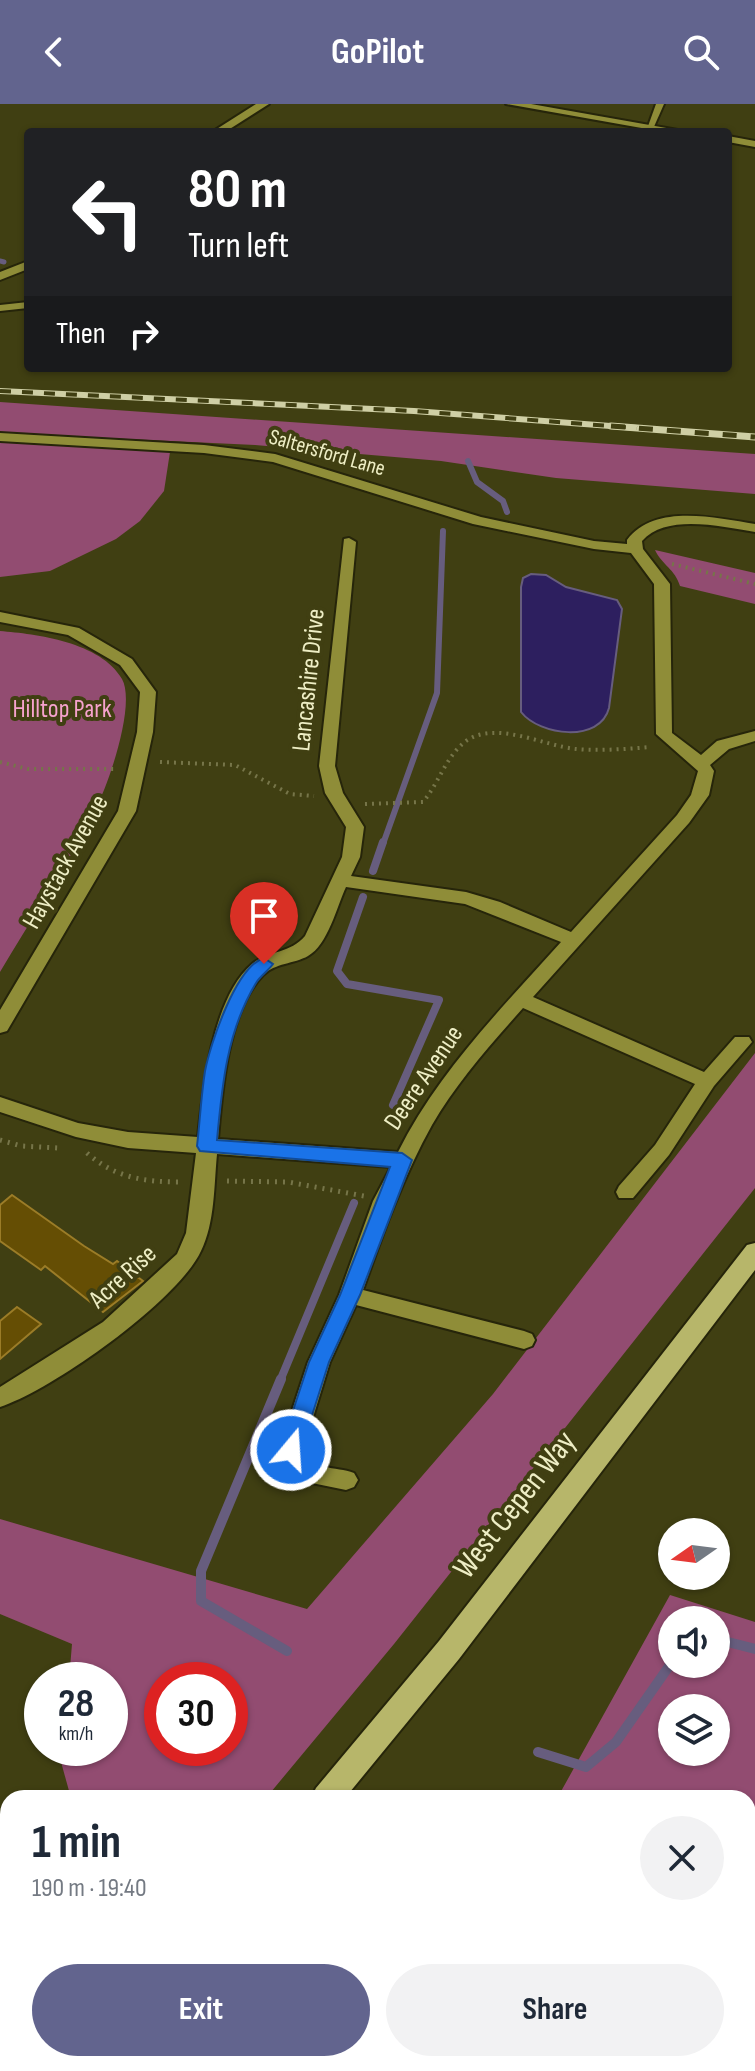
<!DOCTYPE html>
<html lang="en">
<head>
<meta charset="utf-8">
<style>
	body { margin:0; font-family:"Sofia Sans Condensed",sans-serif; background:#f2f2f3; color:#1f2937; height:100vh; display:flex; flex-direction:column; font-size:30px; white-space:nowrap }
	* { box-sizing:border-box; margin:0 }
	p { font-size:26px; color:#747a83 }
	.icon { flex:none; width:44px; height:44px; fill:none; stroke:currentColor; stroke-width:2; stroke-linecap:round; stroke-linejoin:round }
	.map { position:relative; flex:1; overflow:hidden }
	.drawer { position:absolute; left:0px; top:1686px; width:756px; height:282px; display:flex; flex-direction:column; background:#fff; border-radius:24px 24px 0 0; box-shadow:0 2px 6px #0004 }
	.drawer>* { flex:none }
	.top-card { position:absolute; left:24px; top:24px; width:708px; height:244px; border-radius:8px; box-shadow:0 2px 6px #0004; background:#202124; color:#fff; overflow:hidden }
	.needle { width:52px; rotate:256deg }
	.controls { position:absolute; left:658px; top:1414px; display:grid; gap:16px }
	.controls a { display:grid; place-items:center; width:72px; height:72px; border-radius:50%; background:#fff; box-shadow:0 2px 6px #0004; font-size:40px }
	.speed { position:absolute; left:24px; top:1558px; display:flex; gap:16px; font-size:40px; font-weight:700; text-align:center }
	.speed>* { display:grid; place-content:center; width:104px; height:104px; border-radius:50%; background:#fff; box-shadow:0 2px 6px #0004; line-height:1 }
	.speed small { font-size:20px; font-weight:400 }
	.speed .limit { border:12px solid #d22; background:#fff; color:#111 }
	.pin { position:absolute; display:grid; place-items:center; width:68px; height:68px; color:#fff; margin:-82px -34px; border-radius:50% 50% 50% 0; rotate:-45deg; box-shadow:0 0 8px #0007 }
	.pin .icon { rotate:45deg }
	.me { position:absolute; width:88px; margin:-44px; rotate:18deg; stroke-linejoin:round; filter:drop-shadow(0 0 6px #0008) }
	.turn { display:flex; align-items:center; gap:28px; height:168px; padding:0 32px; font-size:36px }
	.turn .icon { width:104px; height:104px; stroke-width:2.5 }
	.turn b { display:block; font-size:56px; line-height:68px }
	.then { display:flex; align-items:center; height:76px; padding:0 32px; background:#0003; gap:16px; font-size:30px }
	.round { display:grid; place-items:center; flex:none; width:84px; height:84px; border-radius:42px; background:#f2f2f3 }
	.overview { display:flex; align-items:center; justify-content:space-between; height:136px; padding:0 32px }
	h1 { font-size:48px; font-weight:700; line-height:60px }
	.primary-button { display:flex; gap:16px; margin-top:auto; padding:16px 32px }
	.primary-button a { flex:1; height:92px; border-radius:48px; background:#62648e; color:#fff; font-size:32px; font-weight:700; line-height:92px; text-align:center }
	.primary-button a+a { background:#f2f2f3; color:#1f2937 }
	header { display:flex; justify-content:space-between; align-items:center; height:104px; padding:0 32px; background:#62648e; color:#fff; font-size:36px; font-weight:700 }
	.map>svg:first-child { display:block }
	.green { fill:#924c71; fill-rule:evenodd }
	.water { fill:#2d1f5f; stroke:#675d7e; stroke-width:2 }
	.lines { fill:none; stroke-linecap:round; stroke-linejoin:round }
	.stream-far3 { stroke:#675d7e; stroke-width:5 }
	.stream-far2 { stroke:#675d7e; stroke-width:6 }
	.stream-far1 { stroke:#675d7e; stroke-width:8 }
	.stream { stroke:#675d7e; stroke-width:10 }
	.building { fill:#654e04; stroke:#9b7c27; stroke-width:2 }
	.service-casing { stroke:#26250a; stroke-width:4 }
	.minor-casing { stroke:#26250a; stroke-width:4 }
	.tertiary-casing { stroke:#26250a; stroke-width:4 }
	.secondary-casing { stroke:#26250a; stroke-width:4 }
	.trunk-casing { stroke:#26250a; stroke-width:4 }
	.path-far1 { stroke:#767549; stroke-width:4; stroke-dasharray:2 5; stroke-linecap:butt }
	.path { stroke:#767549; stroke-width:5; stroke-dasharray:2 6; stroke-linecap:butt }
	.service { fill:#8f8d38; fill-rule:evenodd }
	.minor { fill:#8f8d38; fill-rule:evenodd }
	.tertiary { fill:#8f8d38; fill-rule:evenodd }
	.secondary { fill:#8f8d38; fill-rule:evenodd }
	.trunk { fill:#b7b66a; fill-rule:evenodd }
	.rail-far1-casing { stroke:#cfcfa5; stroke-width:6 }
	.rail-casing { stroke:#cfcfa5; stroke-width:7 }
	.rail-far1 { stroke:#403f12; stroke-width:4; stroke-dasharray:11; stroke-linecap:butt }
	.rail { stroke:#403f12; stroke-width:5; stroke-dasharray:14; stroke-linecap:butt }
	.route { fill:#1a73e8; stroke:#114b97; stroke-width:2 }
	.labels { text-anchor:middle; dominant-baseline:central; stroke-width:8; stroke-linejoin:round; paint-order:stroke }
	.far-street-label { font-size:22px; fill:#eeeec5; stroke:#403f12 }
	.street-label { font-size:26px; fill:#eeeec5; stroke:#403f12 }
	.park-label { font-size:26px; fill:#f6a2cd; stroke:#403f12 }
	.near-street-label { font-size:32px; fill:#eeeec5; stroke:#403f12 }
</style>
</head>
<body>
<header><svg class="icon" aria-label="back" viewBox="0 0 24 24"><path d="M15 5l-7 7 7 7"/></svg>GoPilot<svg class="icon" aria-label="search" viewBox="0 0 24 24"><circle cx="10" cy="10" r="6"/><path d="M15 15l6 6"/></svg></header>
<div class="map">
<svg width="755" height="1967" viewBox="0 0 755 1967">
	<rect width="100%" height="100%" fill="#403f12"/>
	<g class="green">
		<path d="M0,298L755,350V390L556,374L441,357L255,341L0,329Z"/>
		<path d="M0,338L170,348L164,387L140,417L116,435L50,467L0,473Z"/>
		<path d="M655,446L755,469V500L680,482C675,465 662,461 655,446Z"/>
		<path d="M0,527C36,530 101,538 122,575C136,600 109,679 96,704C68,761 32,814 0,868Z"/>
		<path d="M755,949V1084L394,1540L266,1694H71L61,1658L63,1644H110V1576H69L72,1540L0,1510V1415L307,1505L493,1290ZM162,1576H230V1644H162Z"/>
		<path d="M670,1491L755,1518V1803L748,1799V1694H563L559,1691ZM716,1516V1560H672V1516ZM716,1604V1648H672V1604Z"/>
		<path d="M8,1851V1960H44L38,1967H0V1861Z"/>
	</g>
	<path class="water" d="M531,470L546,471L566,483L617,496L622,505L609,604C600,639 540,632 521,608V483L523,474Z"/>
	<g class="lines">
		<path class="stream-far3" d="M0,157L4,158"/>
		<g class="stream-far2">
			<path d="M468,357L477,378L503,397L507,408"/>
			<path d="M383,740L437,589L443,427"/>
		</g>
		<g class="stream-far1">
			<path d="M373,767L383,738"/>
			<path d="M363,793L337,867L347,880L439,896L393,1001"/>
			<path d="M280,1277L354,1099"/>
		</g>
		<g class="stream">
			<path d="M281,1275L201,1467V1497L287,1547"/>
			<path d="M716,1535L755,1545"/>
			<path d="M538,1648L586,1663L616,1638L672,1558"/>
		</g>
	</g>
	<g class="building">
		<path d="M12,1091L84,1142L113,1160L117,1157L143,1177L103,1208L45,1162L41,1166L0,1137V1101Z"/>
		<path d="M17,1203L41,1220L0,1255V1217Z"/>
	</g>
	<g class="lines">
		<defs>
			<g id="service">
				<path d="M656,0H664L653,25H647Z"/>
				<path d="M28,198V204L0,207V201Z"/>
			</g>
			<g id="minor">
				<path d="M0,329L204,341L275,350L481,413L594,437L627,440V436C655,399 715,414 755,420V428C722,423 667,409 642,437L643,445L670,480L672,629L701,651L717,637L755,627V637L729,645L710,661L714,667L709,691L689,719L533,893L704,968L735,933H749L752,938L714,982L669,1051L633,1094H619L616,1088L619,1082L655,1041L695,980L523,904C491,940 456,979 432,1021C403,1073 383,1129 363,1186L524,1227L532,1230L535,1236L532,1242L524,1245L356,1201L330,1258L303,1346C310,1367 336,1362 354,1369L358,1376L354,1383L346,1386L302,1377L288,1368L279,1346L308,1258L339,1191L373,1097L391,1063L217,1050C214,1081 215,1119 201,1147C178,1197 52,1286 0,1303V1283L103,1218L177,1150L186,1129L196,1049L128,1044L76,1033L0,1008V993L78,1019L128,1028L198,1033C203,985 212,894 252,860C268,846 290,850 305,832L342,753L346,723L325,689L319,662L344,435L349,434L356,438L335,662L343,689L364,723L360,753L351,772L466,788L500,798L571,828L677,711L691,691L698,667L656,630L654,480L631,449L594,445L473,420L273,358L204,349L0,337ZM346,783L465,800L561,838C502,904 438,968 398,1048L218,1035C222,987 228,907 263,871C275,859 294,860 308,852C328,841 337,802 346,783Z"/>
				<path d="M0,508L79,524L132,555L156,588L153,628L136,707L7,927L0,929V906L118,707L137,628L140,588L120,561L68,531L0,518Z"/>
			</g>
			<g id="tertiary">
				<path d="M506,0H531L689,28H664Z"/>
				<path d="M728,32L755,37V43L728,38Z"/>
			</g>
			<g id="secondary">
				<path d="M256,0H269L225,28H212Z"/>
				<path d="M28,157V165L0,176V168Z"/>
			</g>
			<g id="trunk">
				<path d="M755,1139V1166L459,1555L345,1694H311L316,1684L439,1537L747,1141Z"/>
				<path d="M84,1960H119L116,1967H81Z"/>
			</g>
		</defs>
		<use href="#service" class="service-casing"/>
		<use href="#minor" class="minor-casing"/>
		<use href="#tertiary" class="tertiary-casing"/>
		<use href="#secondary" class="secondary-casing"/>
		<use href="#trunk" class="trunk-casing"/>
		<g class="path-far1">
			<path d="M672,460L755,480"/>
			<path d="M0,658L28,665H118"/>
			<path d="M160,658L235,661L290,690L314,692"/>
			<path d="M365,700L423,698C439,679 446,652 466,637C496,616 544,642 576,645C601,647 626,645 651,643"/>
		</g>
		<g class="path">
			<path d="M0,1036L21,1042L59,1044"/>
			<path d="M87,1049C115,1074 145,1078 181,1078"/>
			<path d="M227,1077L288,1078L364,1092"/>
		</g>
		<use href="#service" class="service"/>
		<use href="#minor" class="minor"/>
		<use href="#tertiary" class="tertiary"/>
		<use href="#secondary" class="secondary"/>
		<use href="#trunk" class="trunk"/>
		<defs>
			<path id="rail-far1" d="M0,287L414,307L637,324"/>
			<path id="rail" d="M611,322L755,333"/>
		</defs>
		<use href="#rail-far1" class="rail-far1-casing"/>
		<use href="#rail" class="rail-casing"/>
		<use href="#rail-far1" class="rail-far1"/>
		<use href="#rail" class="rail"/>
	</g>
	<path class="route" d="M264,854L273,860C268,867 260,872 256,879C227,927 222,981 217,1036L402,1049L412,1056L360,1191L329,1258L301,1346L298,1353L291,1355L283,1353L280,1346L309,1258L340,1191L390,1063L200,1047L197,1042C200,1017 201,992 205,967C210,941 236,862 264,854Z"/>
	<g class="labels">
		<g class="far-street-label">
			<text transform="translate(327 349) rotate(16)">Saltersford Lane</text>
		</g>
		<g class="street-label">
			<text transform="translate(309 576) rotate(-84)">Lancashire Drive</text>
			<text transform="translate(66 758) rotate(-61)">Haystack Avenue</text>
			<text transform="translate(424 974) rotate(-56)">Deere Avenue</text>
			<text transform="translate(123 1173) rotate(-42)">Acre Rise</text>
		</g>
		<g class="park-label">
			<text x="62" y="605">Hilltop Park</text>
		</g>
		<g class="near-street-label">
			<text transform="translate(515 1401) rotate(-52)">West Cepen Way</text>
		</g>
	</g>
</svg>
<div class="controls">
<a><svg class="needle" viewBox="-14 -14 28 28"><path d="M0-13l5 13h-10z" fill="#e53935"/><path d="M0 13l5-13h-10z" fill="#747a83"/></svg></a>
<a><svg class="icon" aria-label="sound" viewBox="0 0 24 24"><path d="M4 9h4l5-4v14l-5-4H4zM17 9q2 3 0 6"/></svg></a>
<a><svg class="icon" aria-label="layers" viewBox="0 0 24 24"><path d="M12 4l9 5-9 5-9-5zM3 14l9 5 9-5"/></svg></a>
</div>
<div class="speed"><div>28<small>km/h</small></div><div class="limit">30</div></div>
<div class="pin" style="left:264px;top:860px;background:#d93025"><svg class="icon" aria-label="arrive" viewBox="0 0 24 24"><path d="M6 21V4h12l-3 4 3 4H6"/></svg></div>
<svg class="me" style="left:291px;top:1346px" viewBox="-20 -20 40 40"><circle r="17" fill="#1a73e8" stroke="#fff" stroke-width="3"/><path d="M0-11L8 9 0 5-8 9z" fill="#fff"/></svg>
<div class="top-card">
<div class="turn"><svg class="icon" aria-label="left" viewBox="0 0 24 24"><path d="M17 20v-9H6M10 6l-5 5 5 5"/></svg><div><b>80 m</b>Turn left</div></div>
<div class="then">Then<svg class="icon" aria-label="right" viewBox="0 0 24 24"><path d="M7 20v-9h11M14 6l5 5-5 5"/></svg></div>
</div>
<section class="drawer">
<div class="overview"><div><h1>1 min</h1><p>190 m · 19:40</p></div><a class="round"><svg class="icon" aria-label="close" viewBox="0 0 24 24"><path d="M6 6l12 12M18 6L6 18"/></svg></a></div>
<div class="primary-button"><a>Exit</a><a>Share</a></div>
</section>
</div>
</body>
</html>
